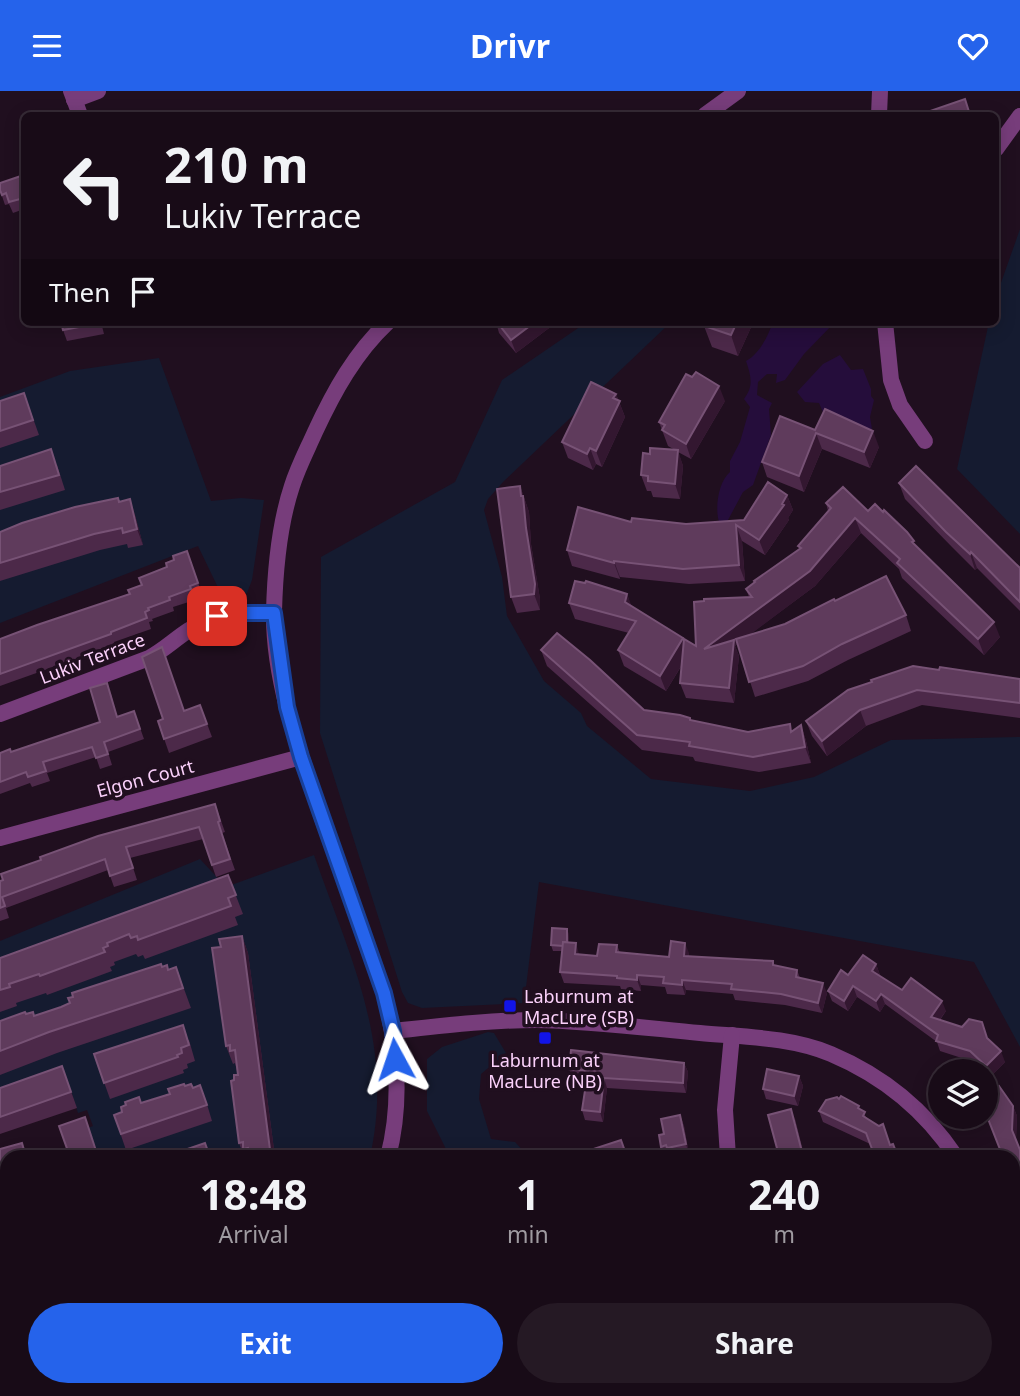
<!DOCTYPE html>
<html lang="en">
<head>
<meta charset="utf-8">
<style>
	body { margin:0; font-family:"Noto Sans",sans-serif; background:#251924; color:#f1f3f6; height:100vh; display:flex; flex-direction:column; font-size:26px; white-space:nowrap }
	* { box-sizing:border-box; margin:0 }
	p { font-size:23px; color:#9f9ba1 }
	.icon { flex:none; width:38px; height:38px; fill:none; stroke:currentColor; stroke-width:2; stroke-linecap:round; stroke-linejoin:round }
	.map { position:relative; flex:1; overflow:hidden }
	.panel { position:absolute; left:0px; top:1059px; width:1020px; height:247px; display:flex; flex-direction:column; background:#180b17; border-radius:21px 21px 0 0; box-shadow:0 4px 18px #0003,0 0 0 2px #362b36 }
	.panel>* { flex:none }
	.hud { position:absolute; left:21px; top:21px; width:978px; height:214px; border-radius:10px; box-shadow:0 4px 18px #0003,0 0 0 2px #362b36; background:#180b17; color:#f1f3f6; overflow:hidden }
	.buttons { position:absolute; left:928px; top:968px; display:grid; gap:14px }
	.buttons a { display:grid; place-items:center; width:70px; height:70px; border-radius:50%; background:#180b17; box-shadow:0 4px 18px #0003,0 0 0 2px #362b36; font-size:35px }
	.pin { position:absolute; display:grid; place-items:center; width:60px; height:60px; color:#fff; margin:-30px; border-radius:14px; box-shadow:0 4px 10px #0006 }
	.me { position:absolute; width:77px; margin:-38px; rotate:355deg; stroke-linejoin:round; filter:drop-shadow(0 0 5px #0008) }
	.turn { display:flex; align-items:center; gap:24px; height:147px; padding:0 28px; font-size:32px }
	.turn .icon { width:91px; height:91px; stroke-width:2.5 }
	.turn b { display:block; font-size:49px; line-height:60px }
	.then { display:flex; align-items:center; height:66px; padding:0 28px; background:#0003; gap:14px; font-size:26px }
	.eta { display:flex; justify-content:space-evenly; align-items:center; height:119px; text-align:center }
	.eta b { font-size:42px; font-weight:700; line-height:49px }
	.action { display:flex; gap:14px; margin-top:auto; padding:14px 28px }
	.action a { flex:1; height:80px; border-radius:42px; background:#2563eb; color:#fff; font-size:28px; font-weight:700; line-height:80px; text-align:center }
	.action a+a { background:#251924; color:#f1f3f6 }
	header { display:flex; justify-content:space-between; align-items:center; height:91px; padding:0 28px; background:#2563eb; color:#fff; font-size:32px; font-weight:700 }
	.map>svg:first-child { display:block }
	.green { fill:#151b30 }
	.water { fill:#250d3b }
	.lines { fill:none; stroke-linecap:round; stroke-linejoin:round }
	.minor { stroke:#773d7b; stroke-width:16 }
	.wall { fill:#4c2949 }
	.shaded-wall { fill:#331730 }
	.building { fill:#5f3b5c; stroke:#775275; stroke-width:2 }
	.route-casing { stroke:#184099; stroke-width:18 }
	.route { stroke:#2563eb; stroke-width:12 }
	.poi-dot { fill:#1214e7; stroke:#200f1f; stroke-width:2.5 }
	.labels { text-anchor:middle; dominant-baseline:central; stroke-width:7; stroke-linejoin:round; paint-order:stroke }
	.street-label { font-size:18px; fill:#fbd1fb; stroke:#200f1f }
	.poi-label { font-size:18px; fill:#fbd1fb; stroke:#200f1f; text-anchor:start }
</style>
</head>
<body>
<header><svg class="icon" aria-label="menu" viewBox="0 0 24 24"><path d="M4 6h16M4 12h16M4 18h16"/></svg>Drivr<svg class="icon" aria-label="heart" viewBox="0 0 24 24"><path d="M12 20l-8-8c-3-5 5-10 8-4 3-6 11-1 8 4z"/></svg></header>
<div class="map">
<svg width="1020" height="1305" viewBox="0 0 1020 1305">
	<rect width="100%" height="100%" fill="#200f1f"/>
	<g class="green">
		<path d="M1020,138V443L957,378L989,231H996V206Z"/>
		<path d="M587,231H671L503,391L488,408L484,419L502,486L507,525L544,590L581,622L587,635L651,688L750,700L814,686L891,649L1020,646V956L974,871L539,791L524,912L422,917L408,912L402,901L320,642L321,466L455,391L502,289Z"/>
		<path d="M159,267L211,410L241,407L264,409L252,489L247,502L225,511L198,455L0,532V306L70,280Z"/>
		<path d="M314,764C350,867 395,953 370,1066H99L90,1041L80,1040L93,1035L87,1019L78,1022L68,991L0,1016V850L200,768L226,796Z"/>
		<path d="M488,941L494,942L506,962L481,983L479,1008L491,1048L515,1051L529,1066H450L427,1020V968L442,956Z"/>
		<path d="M7,1102V1242L0,1245V1104Z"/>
		<path d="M1020,1107V1149L1013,1137V1111Z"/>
		<path d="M723,1298L729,1305H316L314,1299Z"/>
		<path d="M44,1299H105L87,1305H26Z"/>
	</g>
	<g class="water">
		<path d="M773,231H835L804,263L785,289L776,292L777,283H767L758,291L757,304L772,312L769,318L771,344L753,394L743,401L728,429L720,434C714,419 718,391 730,381V370L740,351L750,316L744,308C754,295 751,285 746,270C760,262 768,245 773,231Z"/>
		<path d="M840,264L851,279L863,278L871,298V305L874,309L870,326L872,338L826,328L819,312L805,311L797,301L823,273Z"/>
	</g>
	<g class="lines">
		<g class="minor">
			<path d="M71,0L80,24"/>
			<path d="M74,9L98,0"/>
			<path d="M705,24L738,0"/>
			<path d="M879,24L880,0"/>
			<path d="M996,58L1020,25"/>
			<path d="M388,231C355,262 334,300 315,341C307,359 298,376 292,395C279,434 275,480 274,521C273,590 300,662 322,727C343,785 363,843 384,902C397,954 402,1013 388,1066"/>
			<path d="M885,231L891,289L900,314L925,350"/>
			<path d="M0,623L149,567C164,559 175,548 189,539C215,521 244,522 274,522"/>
			<path d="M0,747L301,666"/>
			<path d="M393,940C440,935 489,929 536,929C591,930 646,937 700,942C743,946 791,946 831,963C883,985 925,1019 956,1066"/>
			<path d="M728,1066L725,1019L732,944"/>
			<path d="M1013,1163L1020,1175"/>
			<path d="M888,1298L893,1305"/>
			<path d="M147,1305L165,1298"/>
		</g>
	</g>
	<g class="wall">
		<path d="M24,84V118L13,122L9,113L5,114L0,99Z"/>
		<path d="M101,231L104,243L67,250L63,239Z"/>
		<path d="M496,231H557L516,262L499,242Z"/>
		<path d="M706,231H756V233L753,232L738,265L712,256L704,235Z"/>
		<path d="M24,302L39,344L0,357V310Z"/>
		<path d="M616,303L625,326L602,376L596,373L593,379L568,367L562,351Z"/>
		<path d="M725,310L691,368L678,361L683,375L680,408L653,406L651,400H647L641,384L675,359L668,355L659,331Z"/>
		<path d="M815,339L879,356L870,377L822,358L804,401L767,386L762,371Z"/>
		<path d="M57,374L65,399L0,419V375Z"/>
		<path d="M899,392L1020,477V520L977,477L975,479L952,456L905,408Z"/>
		<path d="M520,395L529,421L531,453L540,508V519L517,522L511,506Z"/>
		<path d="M787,404L793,419L788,427L789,429L765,464L742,450L745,490L689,493L620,486V488L572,475L567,459L631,431L686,433L744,429Z"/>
		<path d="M120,411L135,424L143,454L128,457L127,453L100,459L0,490V441Z"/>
		<path d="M826,412L868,420L916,455L1000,546L984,564L902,487L899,478L861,442L815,495L749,544L785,533L835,510L906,524L911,540L848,569L808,590L755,606L738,553L735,555L739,565L734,612L686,607L680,592L682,574L666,600L624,575L618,559L629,542L575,528L569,512L627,503L631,515L684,550L696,555L749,506L746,498L799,458L798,455L828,420Z"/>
		<path d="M187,460L202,503L194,506L195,509L173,516L174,520L152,528L153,530L149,531L151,538L114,551L115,554L0,595V548L130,503L167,476L174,469Z"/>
		<path d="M541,559L644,619L748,641L792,640L801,634L806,650L811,672L759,681L695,670L693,666L642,659L547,575Z"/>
		<path d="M1020,588V627L922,614L866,635L827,665L812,645L806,630L848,599Z"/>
		<path d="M111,603L117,626L134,620L144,648L108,661L112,674L100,678L96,666L47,682L50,690L32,696L30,692L0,703V662L11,661L100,631Z"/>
		<path d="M200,614L212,646L169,662L158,630Z"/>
		<path d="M215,713L225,741L222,742L235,779L216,786L203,748L130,767L137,789L114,796L108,779L6,817L9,827L0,830V790Z"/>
		<path d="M228,784L243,823L235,826L238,834L145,868L143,864L138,866L136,863L114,871L115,874L110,876L112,880L47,904L46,902L16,912L17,915L0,921V867Z"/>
		<path d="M569,843V851L579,863L597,865L617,854L620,862L669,866L689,862V865L775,875L797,879L800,887L827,902L822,922L785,914L735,909L733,903L686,899L685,904L667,903L665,896L641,894V900L621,898L620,895L564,892L560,881L562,860H553L551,854Z"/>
		<path d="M242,845L248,862L275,1066H244L239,1052L234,989L238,984L235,972L233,973L226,955L221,856Z"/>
		<path d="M876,873L880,884L879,885L902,899L946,920L940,929L988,948L1005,971L990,986L985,980H984L974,971L940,960L937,951L885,913L880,921L857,906L848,920L832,910L828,900L848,884Z"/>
		<path d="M162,876L168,879L176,876L191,917L57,962L0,984V930L26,923L34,925L61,916L70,912Z"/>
		<path d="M189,949L195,970L187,973L188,977L183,979L184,982L110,1008L94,963Z"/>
		<path d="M684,972L688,981L686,1002L607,997L603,1031L585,1029L582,1019L586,989L573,988L569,978Z"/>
		<path d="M62,975L77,1017L0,1043V997Z"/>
		<path d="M799,985L803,995L798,1015L766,1008L763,998Z"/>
		<path d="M185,995L193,997L206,1010L212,1030L126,1059L114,1024L141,1012L170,1003Z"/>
		<path d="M1013,1015L1017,1025L1016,1048L1020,1059V1089L1018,1090L1013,1082Z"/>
		<path d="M860,1019L891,1054L898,1066L823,1031L819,1020Z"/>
		<path d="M680,1024L684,1035L689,1064L679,1066H664L661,1056L664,1043Z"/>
		<path d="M795,1028L803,1060L808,1066H780L778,1061Z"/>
		<path d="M0,1058L7,1066V1102L0,1104Z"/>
		<path d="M0,1148L7,1170V1179L0,1181Z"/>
		<path d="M7,1265V1298H45L25,1305H0V1267Z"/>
		<path d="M273,1298H304L308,1305H276Z"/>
		<path d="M641,1298H659L646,1303Z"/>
		<path d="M811,1298H839L844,1305H816Z"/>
	</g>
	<g class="shaded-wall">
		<path d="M996,93V94L998,116L996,111Z"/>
		<path d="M535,231H557L516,262L511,249Z"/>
		<path d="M737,231L753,232L738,265L731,244Z"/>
		<path d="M719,295L725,310L691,368L686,353Z"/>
		<path d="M616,303L625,326L602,376L596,360Z"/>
		<path d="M873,340L879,356L870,377L864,361Z"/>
		<path d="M816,342L822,358L804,401L799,385Z"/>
		<path d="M590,357L596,373L593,379L587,363Z"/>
		<path d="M678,359L683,375L680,408L675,393Z"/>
		<path d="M520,395L529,421L531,453L540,508V519L534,503Z"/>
		<path d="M787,404L793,419L788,427L789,429L765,464L759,449Z"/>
		<path d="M130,408L135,424L143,454L137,438Z"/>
		<path d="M855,427L861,442L815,495L735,555L739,565L734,612L729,597L704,558Z"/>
		<path d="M736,434L742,450L745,490L739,474Z"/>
		<path d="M971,461L977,477L975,479L970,463Z"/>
		<path d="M614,470L620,486V488L614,472Z"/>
		<path d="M627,503L633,519L625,511Z"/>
		<path d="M994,531L1000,546L984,564L978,548Z"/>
		<path d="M683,547L689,562L666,600L660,585Z"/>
		<path d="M860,619L866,635L827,665L822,650Z"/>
		<path d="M801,634L806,650L811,672L805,656Z"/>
		<path d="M567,838L569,843L568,861L566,855Z"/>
		<path d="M242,845L248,862L275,1066H271Z"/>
		<path d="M576,852L579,863L578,873L575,863Z"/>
		<path d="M685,852L689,862L688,875L684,865Z"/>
		<path d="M876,873L880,884L876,891L872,880Z"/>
		<path d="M637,884L641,894V900L637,889Z"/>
		<path d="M682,889L686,899L685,904L682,894Z"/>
		<path d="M823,892L827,902L822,922L818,912Z"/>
		<path d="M853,895L857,906L848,920L844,910Z"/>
		<path d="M881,903L885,913L880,921L876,910Z"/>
		<path d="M942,910L946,920L934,936L931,926Z"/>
		<path d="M1001,960L1005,971L990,986L986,975Z"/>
		<path d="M684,972L688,981L686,1002L683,992Z"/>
		<path d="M799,985L803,995L798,1015L794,1005Z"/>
		<path d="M604,987L607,997L603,1031L600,1021Z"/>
		<path d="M1013,1015L1017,1025L1016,1049L1012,1039Z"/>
		<path d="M791,1018L795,1028L804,1066Z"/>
		<path d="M680,1024L684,1035L689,1064L686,1053Z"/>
		<path d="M678,1298H696L691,1305H673Z"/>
	</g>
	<g class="building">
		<path d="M965,8L970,24H932L930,20Z"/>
		<path d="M24,84V107L9,111L6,102L2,104L0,99V92Z"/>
		<path d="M61,231H100V232L63,239Z"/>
		<path d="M497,231H535L511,249Z"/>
		<path d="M706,231H737L731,244L704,235Z"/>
		<path d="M696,281L719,295L686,353L662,339L665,334L659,331L686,283L692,286Z"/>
		<path d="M591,291L616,303L613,307L620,310L596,360L590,357L587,363L562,351Z"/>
		<path d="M24,302L33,329L0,340V310Z"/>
		<path d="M825,318L873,340L864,361L816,342L799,385L762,371L780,325L815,339Z"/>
		<path d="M650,357L678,359L675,393L648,390V385L641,384L643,362L650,363Z"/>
		<path d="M51,358L59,384L0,401V375Z"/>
		<path d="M916,375L1020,477V511L971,461L970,463L946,441L899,392Z"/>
		<path d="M768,391L787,404L782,413L784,414L759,449L736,434L739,474L683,478L614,470V472L567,459L578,416L631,431L632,427L686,433L744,429Z"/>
		<path d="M520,395L521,405H523L526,437L535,493L534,503L511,506L497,398Z"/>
		<path d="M843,396L868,420L875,413L883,421L884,419L907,441L914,450L912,451L994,531L978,548L897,472L900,468L855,427L810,480L704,558L734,549L729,597L680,592L684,548L696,555L694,511L704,510V508L752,506L746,498L755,491L754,490L801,457L798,455L831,417L826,412Z"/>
		<path d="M118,407L119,411L130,408L137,438L123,442L122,437L94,443L0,472V441L22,432L75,416Z"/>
		<path d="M187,460L198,492L190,495L191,498L169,506L170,509L148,517L149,519L145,521L147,527L111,541V543L0,583V548L37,534L130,503L128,499L142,494L139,487L167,476L166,472L174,469L173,465Z"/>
		<path d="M886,485L906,524L842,553L803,575L749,591L736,548L785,533L834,508L835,510Z"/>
		<path d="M575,490L585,492L586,490L627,503L625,511L683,547L660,585L618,559L636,530L569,512Z"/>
		<path d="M557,542L590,569L644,619L680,624L690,627V629L748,641L790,633L791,641L801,634L805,656L753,666L689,655L690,651L637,644L541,559Z"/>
		<path d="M162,556L184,620L200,614L207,633L164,648L158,630L163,628L142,566Z"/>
		<path d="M913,575L939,579L940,576L1020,588V612L917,599L860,619L822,650L806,630L848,599L872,591L871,589Z"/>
		<path d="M107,592L117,626L134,620L140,638L104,651L108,663L96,667L92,656L43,671L46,680L28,686L26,681L0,691V662L10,658L11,661L100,631L90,597Z"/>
		<path d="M215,713L220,730L218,731L230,768L212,774L199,736L126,756L133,777L110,785L105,768L2,806L5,815L0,817V790L3,789L1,783L41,769L40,766L98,745Z"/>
		<path d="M228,784L236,804L228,807L231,815L138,849L137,845L131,847L129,843L107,852L108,855L103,857L105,861L40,885L39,883L9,893L10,896L0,899V867Z"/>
		<path d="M552,837L567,838V851H563V855L551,854Z"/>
		<path d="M242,845L271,1066H249L248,1057L243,1058V1051L239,1052L231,990L234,989V984H238L235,959L230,960V954L226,955L212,857L221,856L219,848Z"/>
		<path d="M671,850L685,852L684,865L773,870V874L797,879L796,886L823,892L818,912L781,903L731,898L732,893L682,889V894L663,892L664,886L637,884V889L617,887V885L560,881L563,851L576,852L575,863L597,865L599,853L617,854L616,861L669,866Z"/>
		<path d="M863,864L876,873L872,880L902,899L911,887L942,910L931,926L962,936L969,928L982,931L987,947L1001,960L986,975L970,960L936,950L938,944L881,903L876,910L853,895L844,910L828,900L841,879L848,884Z"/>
		<path d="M161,873L162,876L167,874L168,879L176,876L183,897L49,941L0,960V930L25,921L26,923L33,921L34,925L61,916L70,912L68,907L73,906L72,902Z"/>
		<path d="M183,934L189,954L181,957L182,962L177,964L178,966L104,992L94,963Z"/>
		<path d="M571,959L684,972L683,992L604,987L600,1021L582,1019L588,980L569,978Z"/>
		<path d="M62,975L71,1001L0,1026V997Z"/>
		<path d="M767,978L799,985L794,1005L763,998Z"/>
		<path d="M184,993L185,995L191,993L193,997L200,994L207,1014L121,1043L114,1024L122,1021L121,1016L126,1014L125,1011L139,1006L141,1012L170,1003L168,998Z"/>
		<path d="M999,995L1013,1015L1012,1039L1020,1059V1077L1014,1080L1013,1066H1003L985,1020V999Z"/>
		<path d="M841,1005L859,1015L858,1017L865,1021L863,1025L879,1035L883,1033L890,1054L893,1053L898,1066H875L866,1042L819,1020L826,1009L837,1006L839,1008Z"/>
		<path d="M791,1018L802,1061L806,1059L808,1066H786L784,1060L778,1061L768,1024Z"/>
		<path d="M680,1024L686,1053L667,1057L666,1054L661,1056L659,1044L664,1043L661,1028Z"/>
		<path d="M85,1026L98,1066H70L59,1035Z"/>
		<path d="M621,1049L627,1066H586L584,1061Z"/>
		<path d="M22,1052L26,1066H7V1085L0,1087V1058Z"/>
		<path d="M205,1052L210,1066H164Z"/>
		<path d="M0,1149L5,1164L2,1165L3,1168L0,1169Z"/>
		<path d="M1013,1244L1020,1258V1301L1013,1286Z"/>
		<path d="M7,1265V1294L0,1296V1267Z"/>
		<path d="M276,1298H304L307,1303L305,1305H281Z"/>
		<path d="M661,1298H678L673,1305H664Z"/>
		<path d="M816,1298H839L844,1305H821Z"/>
		<path d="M937,1298H967L968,1302L973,1301L975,1305H954L953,1301L940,1305Z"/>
		<path d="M704,1299L706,1305H685Z"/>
	</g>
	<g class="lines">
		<defs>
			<path id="route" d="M217,525L246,522H274L287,616L301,666L384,902L393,940L395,968"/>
		</defs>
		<use href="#route" class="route-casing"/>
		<use href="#route" class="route"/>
	</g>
	<g class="poi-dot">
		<rect x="503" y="908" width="14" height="14" rx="3.5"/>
		<rect x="538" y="940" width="14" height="14" rx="3.5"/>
	</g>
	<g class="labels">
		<g class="street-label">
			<text transform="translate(92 567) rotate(-21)">Lukiv Terrace</text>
			<text transform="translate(145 687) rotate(-15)">Elgon Court</text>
		</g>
		<g class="poi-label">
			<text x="524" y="905">Laburnum at<tspan x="524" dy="21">MacLure (SB)</tspan></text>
			<text x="545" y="969" text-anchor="middle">Laburnum at<tspan x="545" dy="21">MacLure (NB)</tspan></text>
		</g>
	</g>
</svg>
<div class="buttons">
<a><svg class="icon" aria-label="layers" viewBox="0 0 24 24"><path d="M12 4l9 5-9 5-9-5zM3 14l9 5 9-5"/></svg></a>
</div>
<div class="pin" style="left:217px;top:525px;background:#d93025"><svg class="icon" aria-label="arrive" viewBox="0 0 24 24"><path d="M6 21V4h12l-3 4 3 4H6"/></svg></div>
<svg class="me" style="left:395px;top:968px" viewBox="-20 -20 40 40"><path d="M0-17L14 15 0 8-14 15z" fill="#2563eb" stroke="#fff" stroke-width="4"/></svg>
<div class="hud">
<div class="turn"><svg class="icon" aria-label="left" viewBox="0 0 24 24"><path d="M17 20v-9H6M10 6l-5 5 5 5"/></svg><div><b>210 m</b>Lukiv Terrace</div></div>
<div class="then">Then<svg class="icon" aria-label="arrive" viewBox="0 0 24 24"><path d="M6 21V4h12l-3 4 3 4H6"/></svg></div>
</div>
<section class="panel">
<div class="eta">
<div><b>18:48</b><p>Arrival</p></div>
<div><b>1</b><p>min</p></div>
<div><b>240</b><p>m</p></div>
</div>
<div class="action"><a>Exit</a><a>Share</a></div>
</section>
</div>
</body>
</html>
